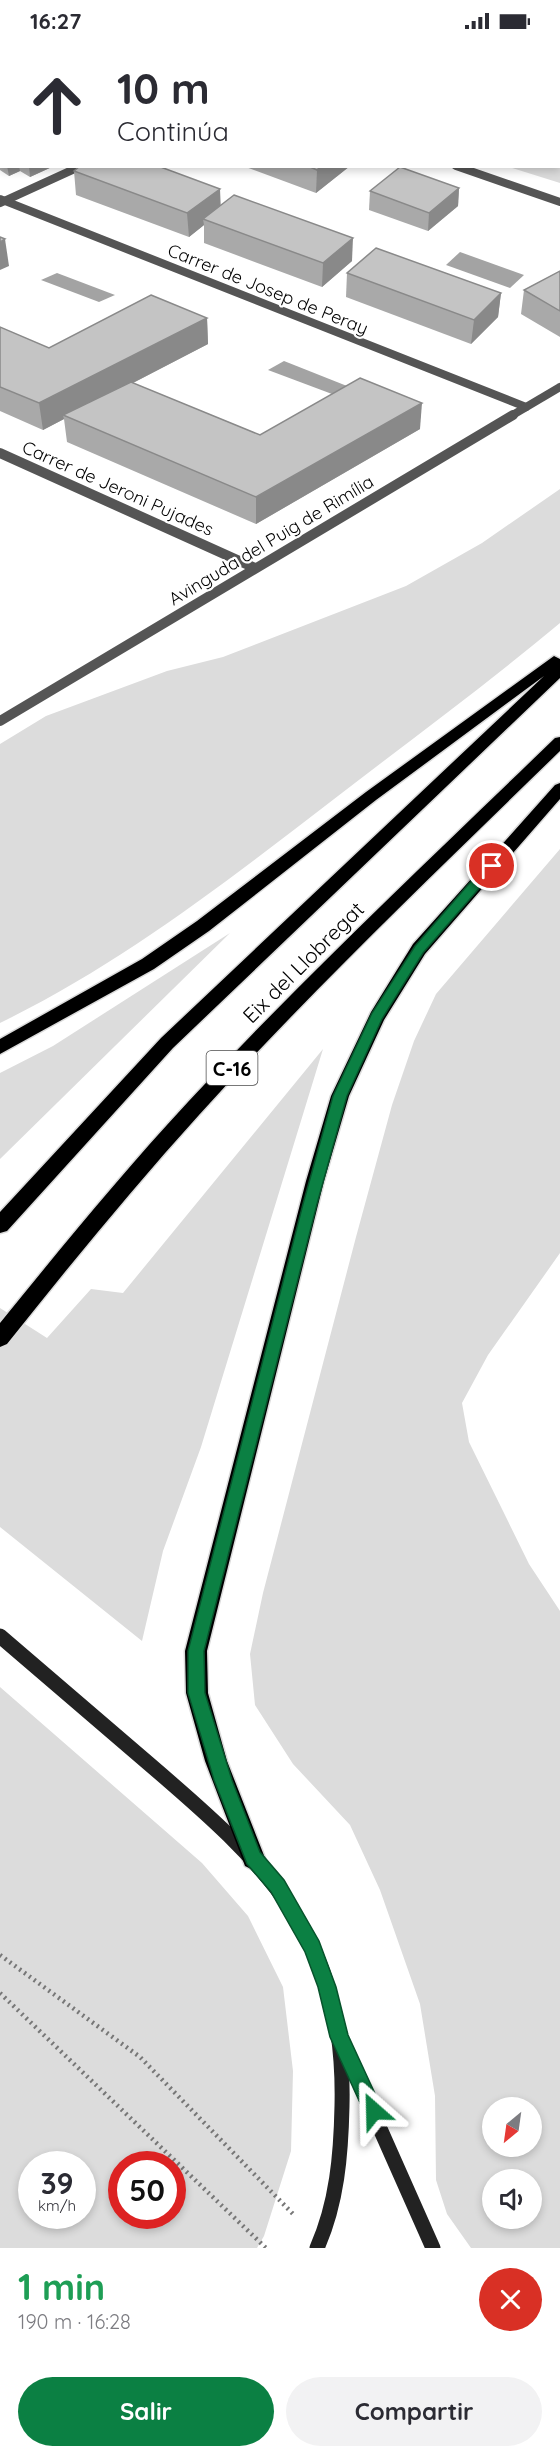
<!DOCTYPE html>
<html lang="es">
<head>
<meta charset="utf-8">
<style>
	body { margin:0; font-family:Quicksand,sans-serif; background:#f2f2f3; color:#2b2b33; height:100vh; display:flex; flex-direction:column; font-size:22px; white-space:nowrap }
	* { box-sizing:border-box; margin:0 }
	p { font-size:20px; color:#7c7c81 }
	.icon { flex:none; width:33px; height:33px; fill:none; stroke:currentColor; stroke-width:2; stroke-linecap:round; stroke-linejoin:round }
	.map { position:relative; height:2206px; overflow:hidden }
	.drawer { display:flex; flex-direction:column; background:#fff; flex:1 }
	.drawer>* { flex:none }
	.guide { position:absolute; left:0px; top:0px; width:561px; height:126px; box-shadow:0 3px 9px #0003; background:#fff; color:#2b2b33; overflow:hidden }
	.needle { width:39px; rotate:209deg }
	.controls { position:absolute; left:482px; top:2055px; display:grid; gap:12px }
	.controls a { display:grid; place-items:center; width:60px; height:60px; border-radius:50%; background:#fff; box-shadow:0 3px 9px #0003; font-size:30px }
	.speed { position:absolute; left:18px; top:2109px; display:flex; gap:12px; font-size:30px; font-weight:700; text-align:center }
	.speed>* { display:grid; place-content:center; width:78px; height:78px; border-radius:50%; background:#fff; box-shadow:0 3px 9px #0003; line-height:1 }
	.speed small { font-size:15px; font-weight:400 }
	.speed .limit { border:9px solid #d22; background:#fff; color:#111 }
	.pin { position:absolute; display:grid; place-items:center; width:51px; height:51px; color:#fff; margin:-26px; border:3px solid #fff; border-radius:50%; box-shadow:0 2px 6px #0007 }
	.me { position:absolute; width:66px; margin:-33px; rotate:335deg; stroke-linejoin:round; filter:drop-shadow(0 0 4px #0008) }
	.turn { display:flex; align-items:center; gap:21px; height:126px; padding:0 18px; font-size:27px }
	.turn .icon { width:78px; height:78px; stroke-width:2.5 }
	.turn b { display:block; font-size:42px; line-height:51px }
	.round { display:grid; place-items:center; flex:none; width:63px; height:63px; border-radius:32px; background:#f2f2f3 }
	.summary { display:flex; align-items:center; justify-content:space-between; height:102px; padding:0 18px }
	h1 { font-size:36px; font-weight:700; line-height:45px; color:#1e9e55 }
	.primary-button { display:flex; gap:12px; margin-top:auto; padding:12px 18px }
	.primary-button a { flex:1; height:69px; border-radius:36px; background:#0b8043; color:#fff; font-size:24px; font-weight:700; line-height:69px; text-align:center }
	.primary-button a+a { background:#f2f2f3; color:#2b2b33 }
	.status { display:flex; justify-content:space-between; align-items:center; height:42px; padding:0 30px; background:#fff; direction:ltr }
	.status svg { height:16px; fill:currentColor }
	.map>svg:first-child { display:block }
	.green { fill:#dcdcdc; fill-rule:evenodd }
	.water { fill:#a3a3a3 }
	.lines { fill:none; stroke-linecap:round; stroke-linejoin:round }
	.motorway-casing { stroke:#dbdbdb; stroke-width:3 }
	.path-far1 { stroke:#777; stroke-width:2; stroke-dasharray:1 2; stroke-linecap:butt }
	.path { stroke:#777; stroke-width:4.5; stroke-dasharray:2 4; stroke-linecap:butt }
	.pedestrian { stroke:#555; stroke-width:8 }
	.minor-far1 { stroke:#555; stroke-width:8 }
	.minor { stroke:#555; stroke-width:10 }
	.secondary { stroke:#222; stroke-width:15 }
	.motorway { fill:#000; fill-rule:evenodd }
	.wall { fill:#a9a9a9 }
	.shaded-wall { fill:#898989 }
	.building { fill:#c4c4c4; stroke:#898989; stroke-width:1.5 }
	.route { fill:#0b8043; stroke:#07532c; stroke-width:1.5 }
	.labels { text-anchor:middle; dominant-baseline:central; stroke-width:4.5; stroke-linejoin:round; paint-order:stroke }
	.far-street-label { font-size:18px; fill:#000; stroke:#fff }
	.shield { fill:#fff; stroke:#4c4c4c; stroke-width:1.5 }
	.shield-label { font-size:20px; font-weight:bold; fill:#000 }
	.street-label { font-size:21px; fill:#000; stroke:#fff }
</style>
</head>
<body>
<div class="status"><b>16:27</b><svg viewBox="0 0 49 12"><path d="M0 12V9h3v3zM5 12V6h3v6zM10 12V3h3v9zM15 12V0h3v12zM26 1h20v11H26zM47 4h2v5h-2z"/></svg></div>
<div class="map">
<svg width="560" height="2206" viewBox="0 0 560 2206">
	<rect width="100%" height="100%" fill="#fff"/>
	<g class="green">
		<path d="M171,0H560V141L509,125L560,124V2Z"/>
		<path d="M560,447V581C488,641 412,697 338,754C230,837 123,921 0,981V702L46,674L167,629L223,615L406,544L482,501Z"/>
		<path d="M560,807V1211L488,1313L462,1361L469,1400L529,1522L560,1569V2206H471L447,2172L436,2138L435,2054L420,1962L380,1848L350,1783L293,1722L255,1663L250,1612L263,1551L356,1195L392,1063L414,999L436,952ZM492,2066H531V2104H492ZM492,2138H531V2176H492Z"/>
		<path d="M230,891L0,1117V1031L53,1004Z"/>
		<path d="M323,1007L201,1405L163,1509L142,1599L0,1485V1266L47,1296L91,1247L123,1251Z"/>
		<path d="M0,1645L202,1821L248,1874L283,1945L293,2029L291,2109L264,2194L257,2206H0ZM32,2122H82V2174H32ZM122,2122H172V2174H122Z"/>
	</g>
	<g class="water">
		<path d="M460,210L524,233L510,246L446,223Z"/>
		<path d="M57,231L115,253L99,260L41,238Z"/>
		<path d="M284,319L347,344L332,352L268,328Z"/>
	</g>
	<g class="lines">
		<defs>
			<g id="motorway">
				<path d="M554,614L560,617V636L173,1006L7,1189L0,1191V1170L161,996L544,634L376,758L209,889L154,927L0,1012V997L142,917L197,879L366,750Z"/>
				<path d="M560,695V709C438,828 314,946 199,1073C132,1147 69,1224 7,1302L0,1305V1281C61,1206 122,1131 188,1060C305,934 431,816 555,696Z"/>
				<path d="M560,741V757L425,912L384,978L349,1054L324,1139L207,1609L208,1651L227,1719L265,1816L261,1824L253,1828L245,1824L205,1719L186,1651L185,1609L306,1139L331,1054L371,970L413,902L555,743Z"/>
			</g>
		</defs>
		<use href="#motorway" class="motorway-casing"/>
		<g class="path-far1">
			<path d="M141,0L146,2"/>
			<path d="M272,2L274,0"/>
		</g>
		<g class="path">
			<path d="M0,1913L140,2015L295,2174"/>
			<path d="M0,1951L266,2206"/>
		</g>
		<path class="pedestrian" d="M0,161L81,124"/>
		<g class="minor-far1">
			<path d="M103,0L107,2"/>
			<path d="M456,124L560,160"/>
			<path d="M0,157L526,365"/>
			<path d="M511,374L560,345"/>
		</g>
		<g class="minor">
			<path d="M0,411L255,526"/>
			<path d="M0,679L513,373"/>
		</g>
		<g class="secondary">
			<path d="M0,1594C49,1636 99,1679 148,1721C267,1823 346,1894 342,2064C341,2113 337,2161 317,2206"/>
			<path d="M342,2001L433,2206"/>
		</g>
		<use href="#motorway" class="motorway"/>
	</g>
	<g class="wall">
		<path d="M0,0L2,2V124H54L30,135L20,129L9,134L0,128Z"/>
		<path d="M243,124H350L316,151Z"/>
		<path d="M74,129L220,147V164L352,219L322,245L204,201V183L189,195L76,153Z"/>
		<path d="M459,146L458,164L428,189L369,168L370,149Z"/>
		<path d="M560,229V295L521,272L524,248Z"/>
		<path d="M347,231L501,251L498,275L471,302L346,255Z"/>
		<path d="M207,276L208,302L133,341L260,393L420,387L256,482L67,400L64,377L43,388L0,369V285L49,306Z"/>
	</g>
	<g class="shaded-wall">
		<path d="M0,22H2V46L0,47Z"/>
		<path d="M7,124H19L20,129L9,134Z"/>
		<path d="M29,124H54L30,135Z"/>
		<path d="M321,124H350L316,151L317,128Z"/>
		<path d="M459,146L458,164L428,189L429,171Z"/>
		<path d="M220,147L221,170L203,177L204,183L189,195L187,171Z"/>
		<path d="M353,196L352,219L322,245L323,221Z"/>
		<path d="M5,197L9,224L0,228V200Z"/>
		<path d="M501,251L498,275L471,302L474,278Z"/>
		<path d="M207,276L208,302L67,375L63,373L64,377L43,388L39,361Z"/>
		<path d="M422,361L420,387L256,482V455Z"/>
	</g>
	<g class="building">
		<path d="M0,0H39L41,2H2V22H0Z"/>
		<path d="M2,39V106L0,105V40Z"/>
		<path d="M80,124H158L220,147L187,171L74,129Z"/>
		<path d="M308,124H321L317,128Z"/>
		<path d="M400,125L459,146L429,171L370,149Z"/>
		<path d="M234,153L353,196L323,221L203,177Z"/>
		<path d="M0,195L5,197L0,200Z"/>
		<path d="M376,206L501,251L474,278L347,231Z"/>
		<path d="M560,229V269L524,248Z"/>
		<path d="M151,253L207,276L39,361L0,345V285L49,306Z"/>
		<path d="M360,336L422,361L256,455L63,373L131,340L260,393Z"/>
	</g>
	<path class="route" d="M492,819L496,821V827L423,911L382,977L347,1054L317,1162L204,1609L205,1651L232,1738L260,1810L284,1838L319,1899L336,1945L348,1993L383,2069L380,2076L374,2079L367,2076L330,1995L318,1945L305,1910L271,1850L247,1822L214,1738L188,1651V1609L303,1162L333,1054L372,971L415,904L487,821Z"/>
	<g class="labels">
		<g class="far-street-label">
			<text transform="translate(268 247) rotate(22)">Carrer de Josep de Peray</text>
			<text transform="translate(118 446) rotate(24)">Carrer de Jeroni Pujades</text>
			<text transform="translate(271 498) rotate(-31)">Avinguda del Puig de Rimília</text>
		</g>
		<rect class="shield" x="206.5" y="1009" width="51" height="34" rx="4.5"/>
		<g class="shield-label">
			<text x="232" y="1026">C-16</text>
		</g>
		<g class="street-label">
			<text transform="translate(303 920) rotate(-45)">Eix del Llobregat</text>
		</g>
	</g>
</svg>
<div class="controls">
<a><svg class="needle" viewBox="-14 -14 28 28"><path d="M0-13l5 13h-10z" fill="#e53935"/><path d="M0 13l5-13h-10z" fill="#7c7c81"/></svg></a>
<a><svg class="icon" aria-label="sound" viewBox="0 0 24 24"><path d="M4 9h4l5-4v14l-5-4H4zM17 9q2 3 0 6"/></svg></a>
</div>
<div class="speed"><div>39<small>km/h</small></div><div class="limit">50</div></div>
<div class="pin" style="left:492px;top:824px;background:#d93025"><svg class="icon" aria-label="arrive" viewBox="0 0 24 24"><path d="M6 21V4h12l-3 4 3 4H6"/></svg></div>
<svg class="me" style="left:374px;top:2069px" viewBox="-20 -20 40 40"><path d="M0-17L14 15 0 8-14 15z" fill="#0b8043" stroke="#fff" stroke-width="4"/></svg>
<div class="guide">
<div class="turn"><svg class="icon" aria-label="ahead" viewBox="0 0 24 24"><path d="M12 20V5M6 11l6-6 6 6"/></svg><div><b>10 m</b>Continúa</div></div>
</div>
</div>
<section class="drawer">
<div class="summary"><div><h1>1 min</h1><p>190 m · 16:28</p></div><a class="round" style="background:#d93025;color:#fff"><svg class="icon" aria-label="close" viewBox="0 0 24 24"><path d="M6 6l12 12M18 6L6 18"/></svg></a></div>
<div class="primary-button"><a>Salir</a><a>Compartir</a></div>
</section>
</body>
</html>
